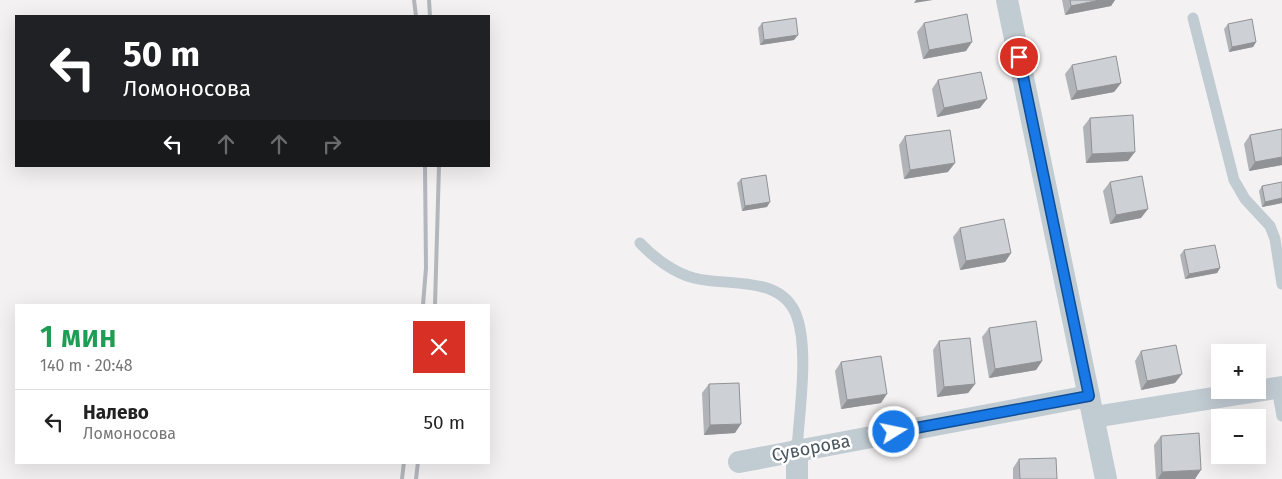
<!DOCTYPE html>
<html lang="ru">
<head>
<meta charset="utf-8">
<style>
	body { margin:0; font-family:"Fira Sans",sans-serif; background:#f6f6f6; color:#222; height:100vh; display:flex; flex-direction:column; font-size:19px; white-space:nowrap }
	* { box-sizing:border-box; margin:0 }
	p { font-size:16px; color:#767676 }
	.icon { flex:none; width:28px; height:28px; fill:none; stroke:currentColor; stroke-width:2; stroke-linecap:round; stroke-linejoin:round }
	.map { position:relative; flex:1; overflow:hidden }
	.details { position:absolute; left:15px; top:304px; width:475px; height:160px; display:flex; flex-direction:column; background:#fff; border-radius:0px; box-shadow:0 5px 20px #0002 }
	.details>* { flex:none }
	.banner { position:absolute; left:15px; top:15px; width:475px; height:152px; border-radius:0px; box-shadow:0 5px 20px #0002; background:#202124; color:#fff; overflow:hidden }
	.buttons { position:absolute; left:1211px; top:344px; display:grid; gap:10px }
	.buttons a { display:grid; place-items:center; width:55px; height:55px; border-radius:0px; background:#fff; box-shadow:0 5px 20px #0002; font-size:25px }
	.pin { position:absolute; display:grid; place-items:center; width:42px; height:42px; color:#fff; margin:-21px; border:2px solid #fff; border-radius:50%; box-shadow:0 1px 5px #0007 }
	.me { position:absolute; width:55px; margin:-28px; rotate:80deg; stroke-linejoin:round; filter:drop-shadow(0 0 4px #0008) }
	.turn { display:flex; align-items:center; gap:18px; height:105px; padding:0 25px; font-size:22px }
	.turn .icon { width:65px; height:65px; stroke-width:2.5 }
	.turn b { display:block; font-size:35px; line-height:42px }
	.lanes { display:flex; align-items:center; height:48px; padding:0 25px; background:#0003; justify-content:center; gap:25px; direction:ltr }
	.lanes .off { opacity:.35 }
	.round { display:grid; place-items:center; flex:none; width:52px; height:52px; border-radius:0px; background:#f6f6f6 }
	.head { display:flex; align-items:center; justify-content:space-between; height:85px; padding:0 25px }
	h1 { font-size:30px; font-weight:600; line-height:38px; color:#1e9e55 }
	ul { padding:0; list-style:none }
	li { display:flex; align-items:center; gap:15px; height:65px; padding:0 25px; border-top:1px solid #e0e0e0 }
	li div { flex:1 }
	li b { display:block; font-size:19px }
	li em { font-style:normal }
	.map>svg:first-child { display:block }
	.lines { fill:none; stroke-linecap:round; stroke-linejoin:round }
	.service { stroke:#c1cbd2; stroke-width:11 }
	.minor { stroke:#c1cbd2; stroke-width:22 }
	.rail { stroke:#b3b6bb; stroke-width:4 }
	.wall { fill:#b0b3b7 }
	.shaded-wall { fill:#909295 }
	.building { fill:#cdd0d5; stroke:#909295 }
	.route-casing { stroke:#0f4e96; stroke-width:12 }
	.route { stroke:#1778e6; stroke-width:9 }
	.labels { text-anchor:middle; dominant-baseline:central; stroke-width:5; stroke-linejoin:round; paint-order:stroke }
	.street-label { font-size:18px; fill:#48555e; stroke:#fff }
</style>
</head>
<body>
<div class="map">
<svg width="1282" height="479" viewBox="0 0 1282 479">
	<rect width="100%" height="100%" fill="#f3f1f1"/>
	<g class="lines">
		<g class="service">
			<path d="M1193,18L1234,180L1245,199L1270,226L1275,239L1282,284"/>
			<path d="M640,243C653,257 674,273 694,278C729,287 782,274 797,317C809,351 799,414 797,450"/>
			<path d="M1277,388L1282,416"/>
		</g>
		<g class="minor">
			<path d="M1007,0L1106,479"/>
			<path d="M1094,417L1282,387"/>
			<path d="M739,462L1089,396"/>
			<path d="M797,479V450"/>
		</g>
		<g class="rail">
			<path d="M414,0L416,16"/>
			<path d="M429,0L430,16"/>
			<path d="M423,305L426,268L425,166"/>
			<path d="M435,305L439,166"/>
			<path d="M402,479L404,462"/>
			<path d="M416,479L418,462"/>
		</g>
	</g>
	<g class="wall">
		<path d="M1062,0H1115L1111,6L1065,15Z"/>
		<path d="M762,23L794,40L760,45L758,28Z"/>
		<path d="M924,23L966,51L923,59L917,32Z"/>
		<path d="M1228,24L1256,42L1253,47L1229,52L1224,29Z"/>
		<path d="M1072,65L1121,83L1114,92L1071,100L1065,74Z"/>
		<path d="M938,80L980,108L937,117L932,89Z"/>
		<path d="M1090,118L1128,161L1086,163L1083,127Z"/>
		<path d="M1282,129V165L1249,171L1244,144L1250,135Z"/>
		<path d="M905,136L948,172L904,179L899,145Z"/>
		<path d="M741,179L767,207L742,211L737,183Z"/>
		<path d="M1110,182L1141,218L1110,224L1103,191Z"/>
		<path d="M1282,182V203L1262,207L1259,191L1262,186Z"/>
		<path d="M960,228L1011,253L1005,262L960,270L953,237Z"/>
		<path d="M1184,250L1220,268L1217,273L1185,279L1180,255Z"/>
		<path d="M989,328L1042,361L1036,370L989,378L982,337Z"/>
		<path d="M939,341L975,384L968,393L937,397L933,350Z"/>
		<path d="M1141,351L1175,383L1141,390L1135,361Z"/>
		<path d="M841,362L881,403L841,409L835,371Z"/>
		<path d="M709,384L735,433L704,435L702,393Z"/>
		<path d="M1161,436L1195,479H1156L1154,445Z"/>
		<path d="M1019,459L1057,479H1013V468Z"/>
	</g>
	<g class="shaded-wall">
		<path d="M916,0H933L914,3Z"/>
		<path d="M1100,0H1115L1111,6L1065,15L1071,6Z"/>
		<path d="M798,35L794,40L760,45L764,40Z"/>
		<path d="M972,42L966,51L923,59L929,50Z"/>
		<path d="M1256,42L1253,47L1229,52L1232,47Z"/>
		<path d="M1121,83L1114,92L1071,100L1077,91Z"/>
		<path d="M987,99L980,108L937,117L944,108Z"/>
		<path d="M1135,152L1128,161L1086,163L1092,154Z"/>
		<path d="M1282,157V165L1249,171L1255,162Z"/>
		<path d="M955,163L948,172L904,179L910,170Z"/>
		<path d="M1282,198V203L1262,207L1265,202Z"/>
		<path d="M770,202L767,207L742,211L745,206Z"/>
		<path d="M1148,209L1141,218L1110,224L1116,215Z"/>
		<path d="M1011,253L1005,262L960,270L966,261Z"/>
		<path d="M1220,268L1217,273L1185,279L1189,274Z"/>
		<path d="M1042,361L1036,370L989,378L995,369Z"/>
		<path d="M1182,374L1175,383L1141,390L1147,381Z"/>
		<path d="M975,384L968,393L937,397L944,387Z"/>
		<path d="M887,394L881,403L841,409L847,400Z"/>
		<path d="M741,424L735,433L704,435L710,425Z"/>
		<path d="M1201,470L1195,479H1158L1162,472Z"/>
	</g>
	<g class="building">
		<path d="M1070,0H1100L1071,6Z"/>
		<path d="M967,14L972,42L929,50L924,23Z"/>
		<path d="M796,18L798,35L764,40L762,23Z"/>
		<path d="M1252,19L1256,42L1232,47L1228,24Z"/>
		<path d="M1116,56L1121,83L1077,91L1072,65Z"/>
		<path d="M981,72L987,99L944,108L938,80Z"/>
		<path d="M1133,115L1135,152L1092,154L1090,118Z"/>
		<path d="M1282,129V157L1255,162L1250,135Z"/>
		<path d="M950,130L955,163L910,170L905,136Z"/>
		<path d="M766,175L770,202L745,206L741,179Z"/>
		<path d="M1142,176L1148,209L1116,215L1110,182Z"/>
		<path d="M1282,182V198L1265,202L1262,186Z"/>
		<path d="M1004,219L1011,253L966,261L960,228Z"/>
		<path d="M1215,245L1220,268L1189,274L1184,250Z"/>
		<path d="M1036,321L1042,361L995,369L989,328Z"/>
		<path d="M970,338L975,384L944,387L939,341Z"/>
		<path d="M1176,345L1182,374L1147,381L1141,351Z"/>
		<path d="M881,356L887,394L847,400L841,362Z"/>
		<path d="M739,383L741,424L710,425L709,384Z"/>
		<path d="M1199,433L1201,470L1162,472L1161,436Z"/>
		<path d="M1056,458L1057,479H1020L1019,459Z"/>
	</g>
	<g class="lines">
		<defs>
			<path id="route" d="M894,432L1089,396L1019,57"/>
		</defs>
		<use href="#route" class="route-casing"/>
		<use href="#route" class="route"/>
	</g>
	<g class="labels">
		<g class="street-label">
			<text transform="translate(811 448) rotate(-11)">Суворова</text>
		</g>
	</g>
</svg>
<div class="buttons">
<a>+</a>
<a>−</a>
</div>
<div class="pin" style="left:1019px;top:57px;background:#d93025"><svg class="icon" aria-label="arrive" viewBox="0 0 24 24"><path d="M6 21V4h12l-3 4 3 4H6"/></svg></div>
<svg class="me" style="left:894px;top:432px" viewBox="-20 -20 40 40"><circle r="17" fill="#1778e6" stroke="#fff" stroke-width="3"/><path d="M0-11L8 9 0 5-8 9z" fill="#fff"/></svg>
<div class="banner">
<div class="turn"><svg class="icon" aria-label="left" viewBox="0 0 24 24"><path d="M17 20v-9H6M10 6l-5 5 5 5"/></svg><div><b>50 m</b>Ломоносова</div></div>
<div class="lanes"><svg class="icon" aria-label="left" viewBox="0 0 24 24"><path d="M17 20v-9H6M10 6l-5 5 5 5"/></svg><svg class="icon off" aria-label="ahead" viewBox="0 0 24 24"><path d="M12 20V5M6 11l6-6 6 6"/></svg><svg class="icon off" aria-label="ahead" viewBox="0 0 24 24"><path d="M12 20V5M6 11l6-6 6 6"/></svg><svg class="icon off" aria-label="right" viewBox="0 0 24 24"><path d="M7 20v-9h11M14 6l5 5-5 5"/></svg></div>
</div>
<section class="details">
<div class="head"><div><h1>1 мин</h1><p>140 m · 20:48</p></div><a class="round" style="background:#d93025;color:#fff"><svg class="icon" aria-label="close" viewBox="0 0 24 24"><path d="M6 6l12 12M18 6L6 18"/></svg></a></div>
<ul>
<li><svg class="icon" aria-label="left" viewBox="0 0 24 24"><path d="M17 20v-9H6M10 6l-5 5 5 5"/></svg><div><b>Налево</b><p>Ломоносова</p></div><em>50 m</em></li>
</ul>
</section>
</div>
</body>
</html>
